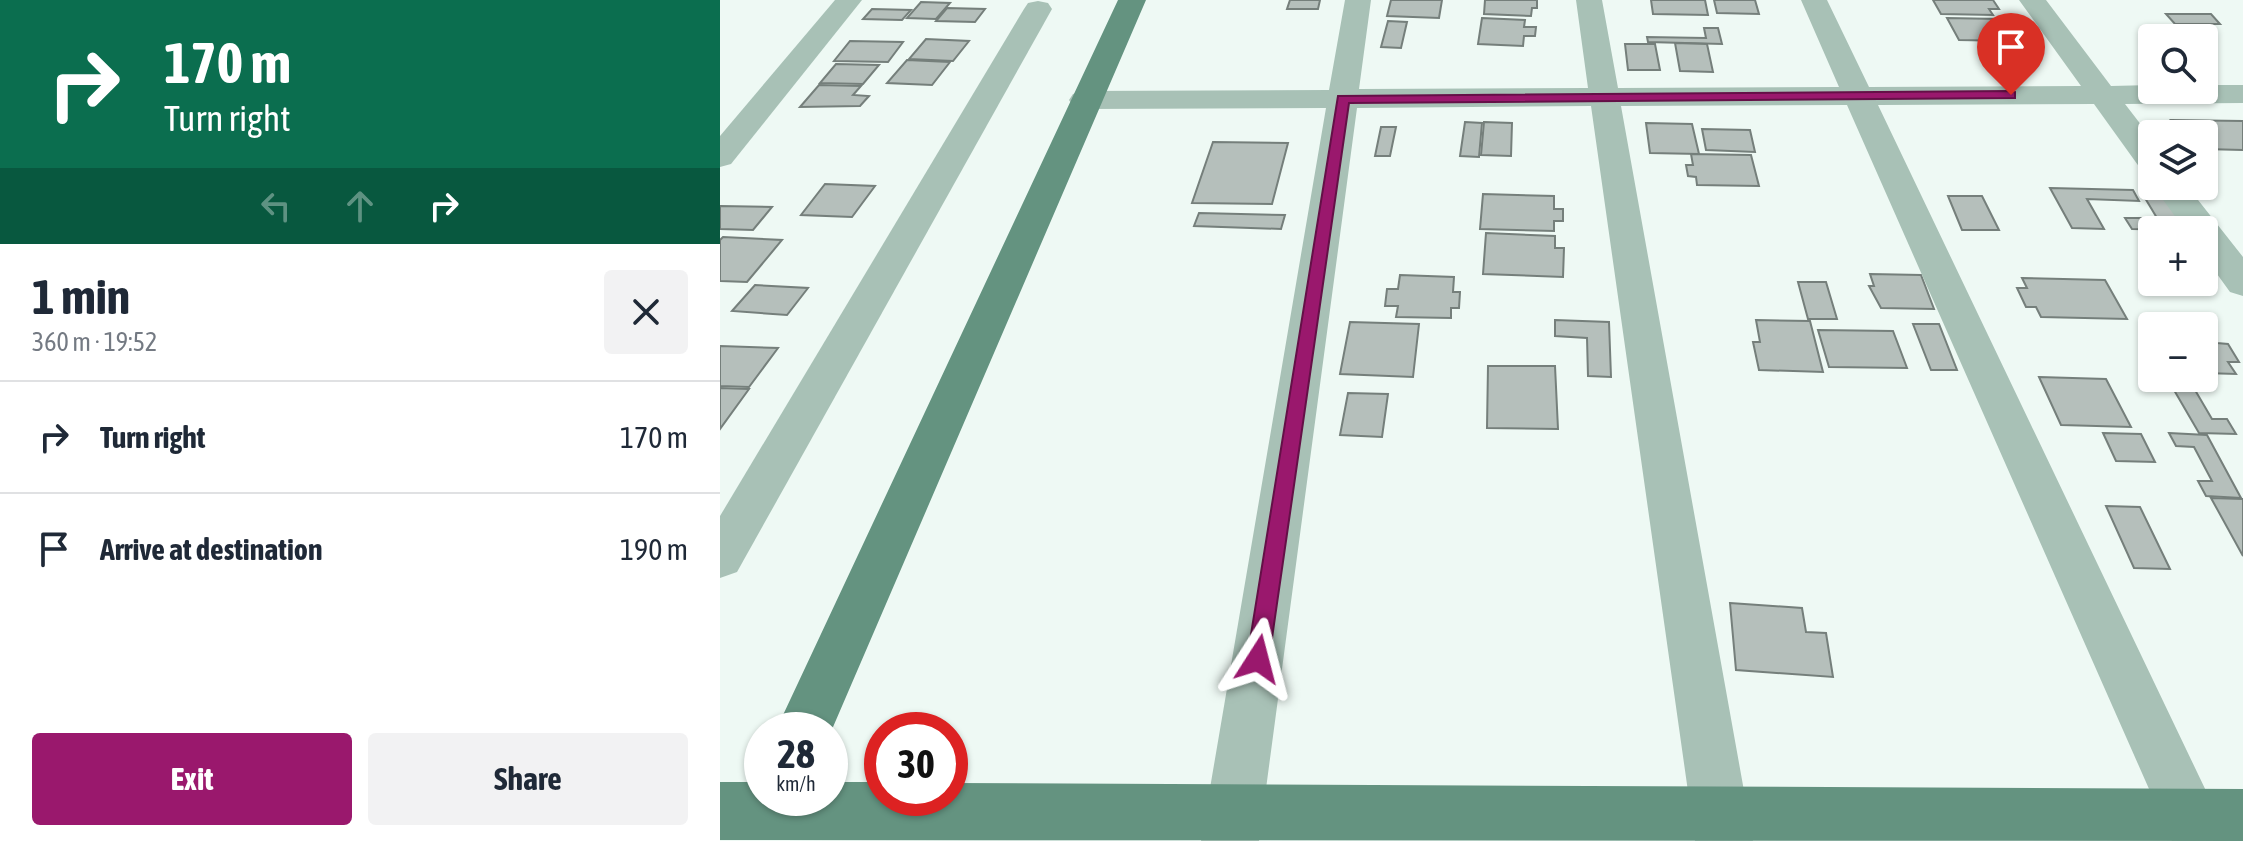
<!DOCTYPE html>
<html lang="en">
<head>
<meta charset="utf-8">
<style>
	body { margin:0; font-family:"Asap Condensed",sans-serif; background:#f2f2f3; color:#1f2937; height:100vh; display:flex; flex-direction:column; font-size:30px; white-space:nowrap }
	* { box-sizing:border-box; margin:0 }
	p { font-size:26px; color:#747a83 }
	.icon { flex:none; width:44px; height:44px; fill:none; stroke:currentColor; stroke-width:2; stroke-linecap:round; stroke-linejoin:round }
	.map { position:relative; flex:1; overflow:hidden }
	.panel { display:flex; flex-direction:column; background:#fff; width:720px }
	.panel>* { flex:none }
	.guide { background:#0b6e4f; color:#fff; overflow:hidden }
	.fabs { position:absolute; left:1418px; top:24px; display:grid; gap:16px }
	.fabs a { display:grid; place-items:center; width:80px; height:80px; border-radius:8px; background:#fff; box-shadow:0 2px 6px #0004; font-size:40px }
	.speed { position:absolute; left:24px; top:712px; display:flex; gap:16px; font-size:40px; font-weight:700; text-align:center }
	.speed>* { display:grid; place-content:center; width:104px; height:104px; border-radius:50%; background:#fff; box-shadow:0 2px 6px #0004; line-height:1 }
	.speed small { font-size:20px; font-weight:400 }
	.speed .limit { border:12px solid #d22; background:#fff; color:#111 }
	.pin { position:absolute; display:grid; place-items:center; width:68px; height:68px; color:#fff; margin:-82px -34px; border-radius:50% 50% 50% 0; rotate:-45deg; box-shadow:0 0 8px #0007 }
	.pin .icon { rotate:45deg }
	.me { position:absolute; width:88px; margin:-44px; rotate:9deg; stroke-linejoin:round; filter:drop-shadow(0 0 6px #0008) }
	.turn { display:flex; align-items:center; gap:28px; height:168px; padding:0 32px; font-size:36px }
	.turn .icon { width:104px; height:104px; stroke-width:2.5 }
	.turn b { display:block; font-size:56px; line-height:68px }
	.lanes { display:flex; align-items:center; height:76px; padding:0 32px; background:#0003; justify-content:center; gap:40px; direction:ltr }
	.lanes .off { opacity:.35 }
	.round { display:grid; place-items:center; flex:none; width:84px; height:84px; border-radius:8px; background:#f2f2f3 }
	.headline { display:flex; align-items:center; justify-content:space-between; height:136px; padding:0 32px }
	h1 { font-size:48px; font-weight:700; line-height:60px }
	.button { display:flex; gap:16px; margin-top:auto; padding:16px 32px }
	.button a { flex:1; height:92px; border-radius:8px; background:#9a186d; color:#fff; font-size:32px; font-weight:700; line-height:92px; text-align:center }
	.button a+a { background:#f2f2f3; color:#1f2937 }
	ul { padding:0; list-style:none }
	li { display:flex; align-items:center; gap:24px; height:112px; padding:0 32px; border-top:2px solid #e0e1e3 }
	li div { flex:1 }
	li b { display:block; font-size:30px }
	li em { font-style:normal }
	main { display:flex; flex:1; min-height:0 }
	.map>svg:first-child { display:block }
	.building { fill:#b5bfbb; stroke:#757f7b; stroke-width:2 }
	.lines { fill:none; stroke-linecap:round; stroke-linejoin:round }
	.minor { fill:#a8c1b6; fill-rule:evenodd }
	.major { fill:#649380; fill-rule:evenodd }
	.route { fill:#9a186d; stroke:#641047; stroke-width:2 }
</style>
</head>
<body>
<main>
<section class="panel">
<div class="guide">
<div class="turn"><svg class="icon" aria-label="right" viewBox="0 0 24 24"><path d="M7 20v-9h11M14 6l5 5-5 5"/></svg><div><b>170 m</b>Turn right</div></div>
<div class="lanes"><svg class="icon off" aria-label="left" viewBox="0 0 24 24"><path d="M17 20v-9H6M10 6l-5 5 5 5"/></svg><svg class="icon off" aria-label="ahead" viewBox="0 0 24 24"><path d="M12 20V5M6 11l6-6 6 6"/></svg><svg class="icon" aria-label="right" viewBox="0 0 24 24"><path d="M7 20v-9h11M14 6l5 5-5 5"/></svg></div>
</div>
<div class="headline"><div><h1>1 min</h1><p>360 m · 19:52</p></div><a class="round"><svg class="icon" aria-label="close" viewBox="0 0 24 24"><path d="M6 6l12 12M18 6L6 18"/></svg></a></div>
<ul>
<li><svg class="icon" aria-label="right" viewBox="0 0 24 24"><path d="M7 20v-9h11M14 6l5 5-5 5"/></svg><div><b>Turn right</b></div><em>170 m</em></li>
<li><svg class="icon" aria-label="arrive" viewBox="0 0 24 24"><path d="M6 21V4h12l-3 4 3 4H6"/></svg><div><b>Arrive at destination</b></div><em>190 m</em></li>
</ul>
<div class="button"><a>Exit</a><a>Share</a></div>
</section>
<div class="map">
<svg width="1523" height="841" viewBox="0 0 1523 841">
	<rect width="100%" height="100%" fill="#eef9f4"/>
	<g class="building">
		<path d="M570,0H600L598,9H567Z"/>
		<path d="M671,0H722L719,18L667,16Z"/>
		<path d="M765,0H817V8H812L811,16L764,14Z"/>
		<path d="M931,0H985L988,15L933,14Z"/>
		<path d="M994,0H1035L1039,14L997,13Z"/>
		<path d="M1213,0H1273L1279,9H1269L1273,15L1221,14Z"/>
		<path d="M201,2L230,3L216,19L187,18Z"/>
		<path d="M227,8L265,9L255,22L216,21Z"/>
		<path d="M152,9L191,10L182,20L143,19Z"/>
		<path d="M1446,14H1491L1500,24H1455Z"/>
		<path d="M762,18L805,20L804,27H816L815,36H804L803,46L758,44Z"/>
		<path d="M1227,18L1280,19L1290,41L1239,40Z"/>
		<path d="M668,21L687,22L681,48L661,47Z"/>
		<path d="M984,28H998L1002,44L928,42L927,37L986,38Z"/>
		<path d="M206,39L249,41L233,61L189,59Z"/>
		<path d="M130,41L183,42L168,62L114,61Z"/>
		<path d="M955,43L987,44L993,72L960,71Z"/>
		<path d="M905,44H935L940,70H908Z"/>
		<path d="M187,60L230,62L212,85L167,83Z"/>
		<path d="M116,64L159,65L143,84L100,83Z"/>
		<path d="M99,85L141,86L133,95L149,96L140,106L80,107Z"/>
		<path d="M1451,120L1523,121V150L1484,149V134H1461Z"/>
		<path d="M745,122L762,123L759,157L740,156Z"/>
		<path d="M764,122L792,123L791,156L761,155Z"/>
		<path d="M926,123L972,124L979,154L930,153Z"/>
		<path d="M661,127H676L670,156H655Z"/>
		<path d="M982,129L1030,130L1035,152L986,150Z"/>
		<path d="M493,142L568,143L552,204L472,203Z"/>
		<path d="M971,154L1031,155L1039,186L977,185L976,177L968,176L966,165H973Z"/>
		<path d="M105,184L155,186L132,217L81,215Z"/>
		<path d="M1330,188L1413,190L1419,201L1367,199L1384,229L1352,228Z"/>
		<path d="M763,194L834,196V209H843V221H834V231L760,229Z"/>
		<path d="M1228,196H1262L1279,230H1242Z"/>
		<path d="M1425,198L1450,199L1471,230L1412,229L1405,218H1437Z"/>
		<path d="M0,206L52,207L33,230L0,229Z"/>
		<path d="M479,213L565,215L561,229L474,226Z"/>
		<path d="M766,233L835,236V248H844L843,277L763,274Z"/>
		<path d="M3,237L62,240L27,282L0,281V240Z"/>
		<path d="M1150,274L1201,275L1214,309L1161,308L1149,286H1154Z"/>
		<path d="M680,275L734,277L733,292H740L739,308H731V318L676,317L678,306H665L667,289H678Z"/>
		<path d="M1302,278L1385,280L1407,319L1321,317L1316,307H1306L1297,288H1307Z"/>
		<path d="M1078,282H1106L1117,319H1088Z"/>
		<path d="M35,285L88,288L67,315L12,311Z"/>
		<path d="M835,320L889,322L891,377L868,376L867,338L835,336Z"/>
		<path d="M1036,320L1090,321L1103,372L1039,370L1033,342H1040Z"/>
		<path d="M630,322L699,324L693,377L620,374Z"/>
		<path d="M1193,324H1219L1237,370H1211Z"/>
		<path d="M1098,330L1173,331L1187,368L1109,367Z"/>
		<path d="M1484,333H1490L1497,343L1508,344L1519,362H1508L1516,374L1484,373Z"/>
		<path d="M0,346L58,348L29,387L0,386Z"/>
		<path d="M768,366H835L838,429L767,428Z"/>
		<path d="M1319,377L1386,379L1411,427L1341,425Z"/>
		<path d="M1447,378H1482L1489,390H1475L1492,419H1507L1516,434L1479,433Z"/>
		<path d="M0,388L29,389L0,429Z"/>
		<path d="M628,393L668,394L662,437L620,435Z"/>
		<path d="M1383,433L1421,434L1435,462L1396,461Z"/>
		<path d="M1449,433L1487,435L1521,498L1486,496L1478,481H1492L1474,447L1456,446Z"/>
		<path d="M1491,498L1523,499V556Z"/>
		<path d="M1386,506L1420,507L1450,569L1414,568Z"/>
		<path d="M1010,603L1082,608L1086,632L1106,633L1113,677L1016,670Z"/>
	</g>
	<g class="lines">
		<g class="minor">
			<path d="M115,0H142L11,164L0,167V136Z"/>
			<path d="M625,0H651L639,89L868,88L856,0H882L898,88L1119,87L1081,0H1107L1149,87L1361,86L1299,0H1326L1391,86L1432,85V90H1484V85H1523V103L1405,104L1432,139V171L1420,168L1374,104L1158,105L1510,841H1452L1127,105L901,106L1033,841H975L871,106L637,108L539,841H481L606,108L364,109L353,106L349,100L353,94L364,91L609,90Z"/>
			<path d="M318,1L328,3L332,9L17,572L0,578V516L304,9L308,3Z"/>
			<path d="M1433,186H1467L1523,257V296L1510,292L1484,256V230H1465Z"/>
		</g>
		<g class="major">
			<path d="M398,0H426L110,734V730H56Z"/>
			<path d="M0,782H42V798H110V782H162V798H230V783L1523,789V841L0,840Z"/>
		</g>
	</g>
	<path class="route" d="M1291,91L1295,92V98L629,103L549,659L545,666L538,669L530,666L527,659L618,96Z"/>
</svg>
<div class="fabs">
<a><svg class="icon" aria-label="search" viewBox="0 0 24 24"><circle cx="10" cy="10" r="6"/><path d="M15 15l6 6"/></svg></a>
<a><svg class="icon" aria-label="layers" viewBox="0 0 24 24"><path d="M12 4l9 5-9 5-9-5zM3 14l9 5 9-5"/></svg></a>
<a>+</a>
<a>−</a>
</div>
<div class="speed"><div>28<small>km/h</small></div><div class="limit">30</div></div>
<div class="pin" style="left:1291px;top:95px;background:#d93025"><svg class="icon" aria-label="arrive" viewBox="0 0 24 24"><path d="M6 21V4h12l-3 4 3 4H6"/></svg></div>
<svg class="me" style="left:538px;top:659px" viewBox="-20 -20 40 40"><path d="M0-17L14 15 0 8-14 15z" fill="#9a186d" stroke="#fff" stroke-width="4"/></svg>
</div>
</main>
</body>
</html>
